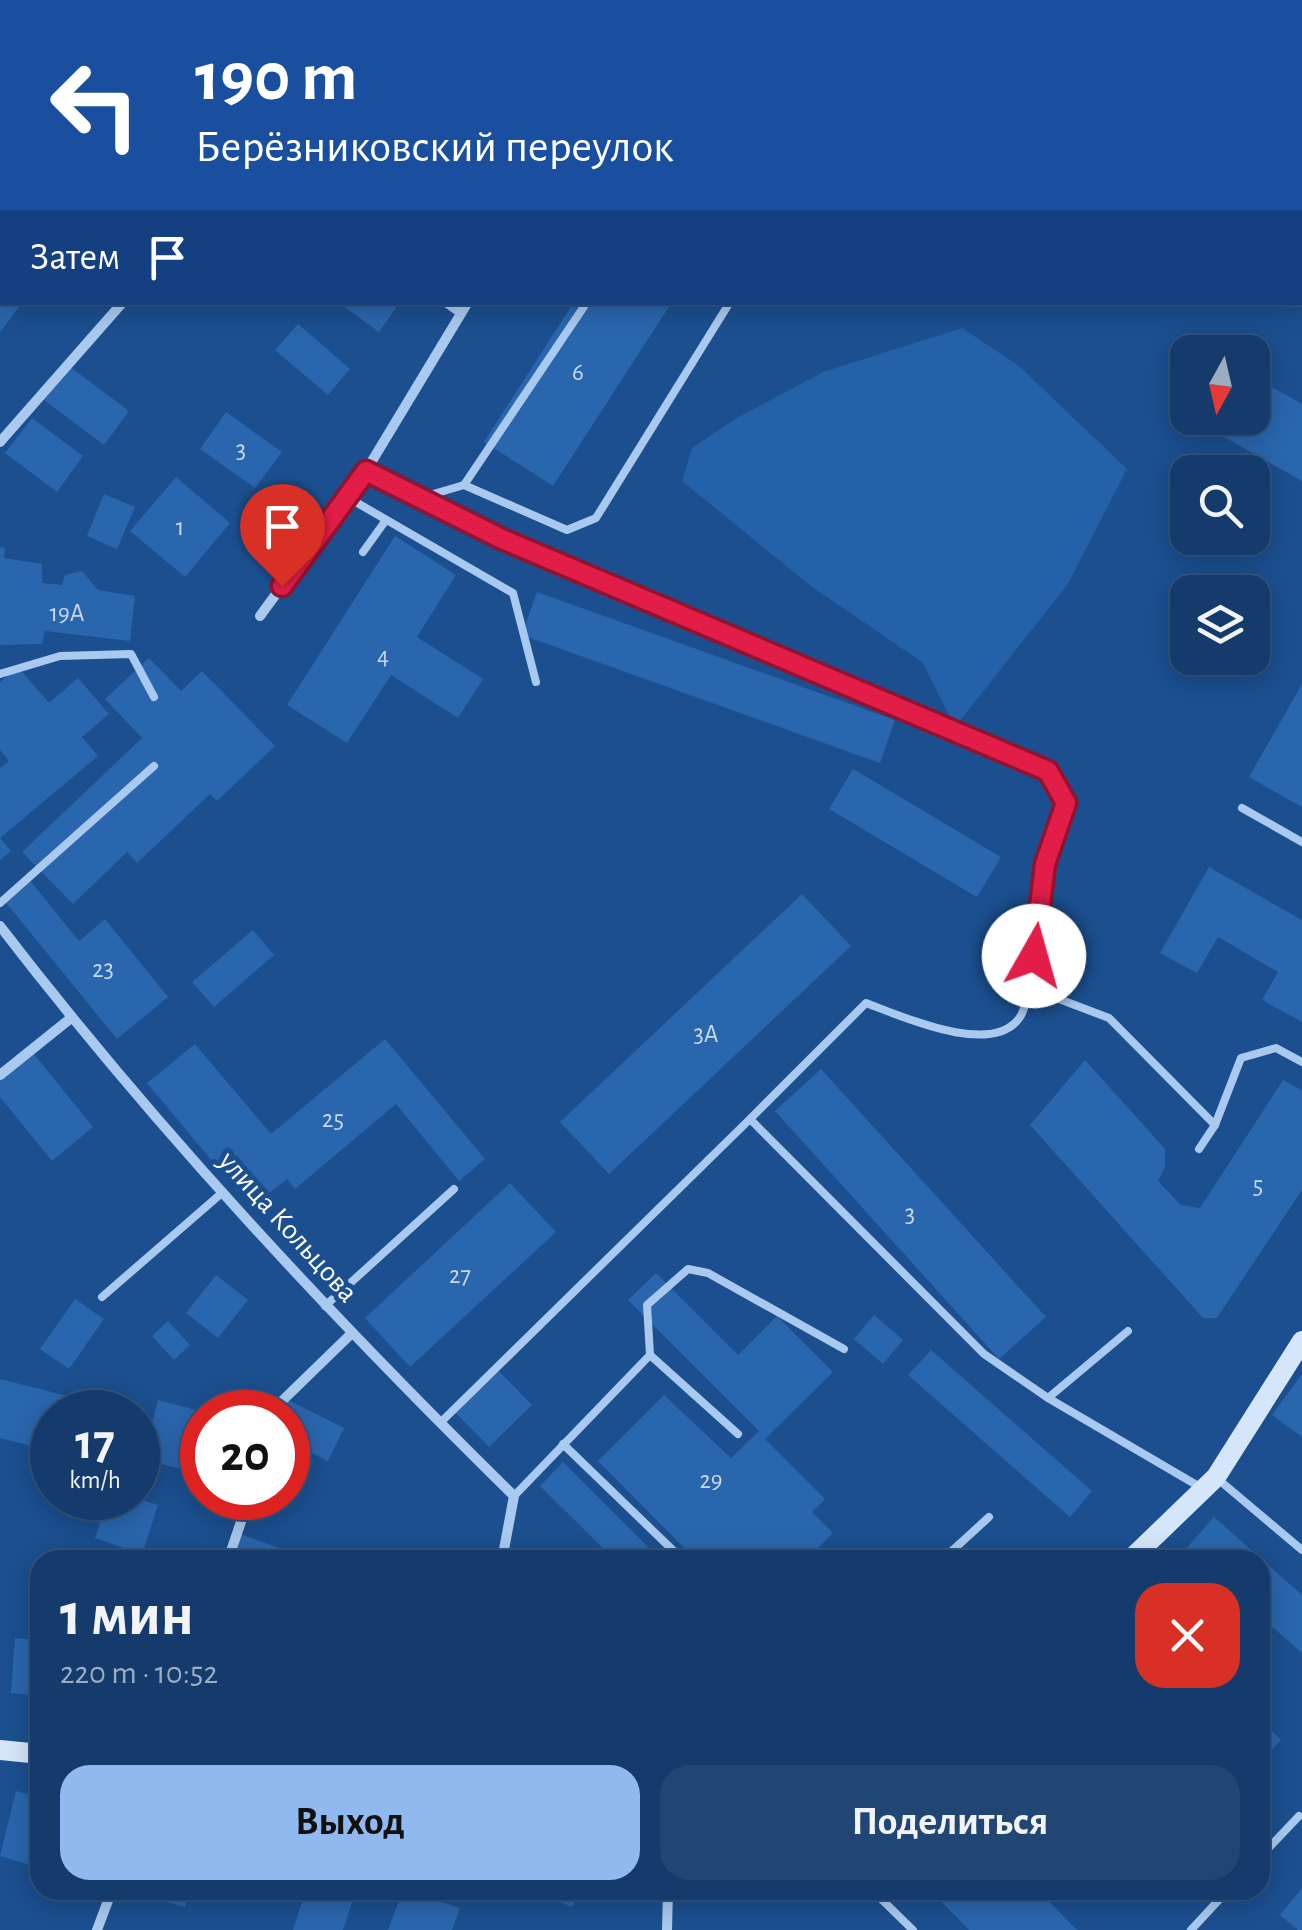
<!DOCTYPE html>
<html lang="ru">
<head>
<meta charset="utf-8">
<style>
	body { margin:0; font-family:"Alegreya Sans",sans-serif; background:#214673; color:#f1f3f6; height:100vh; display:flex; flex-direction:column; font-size:38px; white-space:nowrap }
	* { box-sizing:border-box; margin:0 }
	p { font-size:32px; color:#9dadc1 }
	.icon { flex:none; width:55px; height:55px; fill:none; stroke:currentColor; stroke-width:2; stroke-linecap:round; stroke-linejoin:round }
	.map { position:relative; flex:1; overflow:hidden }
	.side { position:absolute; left:30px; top:1550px; width:1240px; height:350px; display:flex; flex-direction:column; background:#143b6b; border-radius:30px; box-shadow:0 5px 25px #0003,0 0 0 2px #33557e }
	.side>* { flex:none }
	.guide { position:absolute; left:0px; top:0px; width:1302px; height:305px; box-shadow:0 5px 25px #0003,0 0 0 2px #33557e; background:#1a4fa0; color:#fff; overflow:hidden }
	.needle { width:65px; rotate:188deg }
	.fabs { position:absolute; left:1170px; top:335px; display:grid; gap:20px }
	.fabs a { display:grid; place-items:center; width:100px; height:100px; border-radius:20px; background:#143b6b; box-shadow:0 5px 25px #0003,0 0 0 2px #33557e; font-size:50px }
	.speed { position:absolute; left:30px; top:1390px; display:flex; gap:20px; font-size:50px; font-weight:700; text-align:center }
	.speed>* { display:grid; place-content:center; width:130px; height:130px; border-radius:50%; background:#143b6b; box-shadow:0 5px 25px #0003,0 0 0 2px #33557e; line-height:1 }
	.speed small { font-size:25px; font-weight:400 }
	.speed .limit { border:15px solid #d22; background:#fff; color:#111 }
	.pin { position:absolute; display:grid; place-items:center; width:85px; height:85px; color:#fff; margin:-102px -42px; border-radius:50% 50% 50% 0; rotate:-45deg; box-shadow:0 0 10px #0007 }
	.pin .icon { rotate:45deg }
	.me { position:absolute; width:110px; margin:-55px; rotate:7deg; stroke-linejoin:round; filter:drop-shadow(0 0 8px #0008) }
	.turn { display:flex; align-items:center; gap:35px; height:210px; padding:0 30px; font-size:45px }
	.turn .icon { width:130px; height:130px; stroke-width:2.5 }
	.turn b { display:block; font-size:70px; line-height:85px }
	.then { display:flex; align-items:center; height:95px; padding:0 30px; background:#0003; gap:20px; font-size:38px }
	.round { display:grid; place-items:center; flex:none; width:105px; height:105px; border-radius:30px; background:#214673 }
	.head { display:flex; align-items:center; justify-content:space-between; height:170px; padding:0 30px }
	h1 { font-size:60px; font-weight:600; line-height:75px }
	.action { display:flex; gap:20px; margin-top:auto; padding:20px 30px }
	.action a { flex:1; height:115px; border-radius:30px; background:#90b9f0; color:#111; font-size:40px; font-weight:600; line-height:115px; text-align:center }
	.action a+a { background:#214673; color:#f1f3f6 }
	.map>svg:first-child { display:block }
	.green { fill:#2461a8 }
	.building { fill:#2a66ad }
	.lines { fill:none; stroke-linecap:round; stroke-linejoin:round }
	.lane { stroke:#a9c9ee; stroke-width:8 }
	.street { stroke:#a9c9ee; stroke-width:10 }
	.secondary { stroke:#d6e6fa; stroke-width:20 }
	.route-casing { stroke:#92132f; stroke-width:25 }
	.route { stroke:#e11d48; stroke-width:18 }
	.labels { text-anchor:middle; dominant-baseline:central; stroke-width:10; stroke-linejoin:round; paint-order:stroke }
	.number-label { font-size:25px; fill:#cad9ea }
	.street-label { font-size:30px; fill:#fff; stroke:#1b4f8f }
</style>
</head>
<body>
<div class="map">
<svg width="1302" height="1930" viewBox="0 0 1302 1930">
	<rect width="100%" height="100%" fill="#1b4f8f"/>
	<path class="green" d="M962,328L1019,366L1127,469L1068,584L955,727L922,662L812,587L682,481L692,448L735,419L823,372Z"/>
	<g class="building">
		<path d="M0,302H23L0,332Z"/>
		<path d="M338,302H400L379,332Z"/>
		<path d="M574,302H672L553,486L484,442Z"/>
		<path d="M298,324L350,369L328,395L275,350Z"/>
		<path d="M70,367L129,411L104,445L44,400Z"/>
		<path d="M1252,376L1302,404V481L1196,421L1252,418Z"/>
		<path d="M226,412L282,452L255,488L200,449Z"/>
		<path d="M32,418L83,456L57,492L5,453Z"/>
		<path d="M176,477L230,523L185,577L130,531Z"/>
		<path d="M104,494L135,507L117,549L87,536Z"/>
		<path d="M395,536L456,575L417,637L483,679L458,718L391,675L347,743L287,705Z"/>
		<path d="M0,547L5,548L4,558L42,564V583L62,585L65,575L82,571L98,590L135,596L130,641L45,631L42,644L0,645Z"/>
		<path d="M537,592L895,720L880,763L522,635Z"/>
		<path d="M149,658L181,691L202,671L275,746L217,801L210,794L137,863L127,852L73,904L22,852L142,738L105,699Z"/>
		<path d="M18,667L49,703L78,678L109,714L82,737L98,756L0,838L11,851L0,860V768L9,761L0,750V682Z"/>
		<path d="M1302,684V807L1249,777Z"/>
		<path d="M853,769L1001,857L977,897L829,809Z"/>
		<path d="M1209,867L1302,920V1022L1262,1000L1278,972L1218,937L1197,973L1160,953Z"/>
		<path d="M28,878L79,941L105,919L168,997L117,1039L3,899Z"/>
		<path d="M802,894L851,946L609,1174L560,1122Z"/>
		<path d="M253,930L274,955L214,1007L192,982Z"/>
		<path d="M385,1039L485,1159L459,1181L396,1104L295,1189L287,1179L264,1197L255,1186L242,1197L147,1083L195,1044L271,1134Z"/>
		<path d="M29,1048L93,1127L52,1161L0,1097V1072Z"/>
		<path d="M1085,1060L1165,1149V1167L1158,1181L1181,1205L1200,1208L1283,1080L1302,1090V1190L1217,1318H1203L1030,1125Z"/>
		<path d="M821,1069L1046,1317L999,1359L775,1111Z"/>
		<path d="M510,1183L556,1232L410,1367L365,1318Z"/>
		<path d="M656,1273L738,1355L777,1316L833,1372L765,1439L825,1499L812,1512L833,1533L806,1560L791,1548L779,1560H696L598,1461L664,1395L731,1458L759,1431L628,1300Z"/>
		<path d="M216,1275L248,1300L218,1338L186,1313Z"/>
		<path d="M75,1299L104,1319L69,1369L40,1349Z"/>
		<path d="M874,1315L903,1340L883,1364L854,1339Z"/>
		<path d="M168,1321L190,1345L174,1360L152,1336Z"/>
		<path d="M931,1350L1092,1491L1070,1517L908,1375Z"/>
		<path d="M495,1367L532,1405L489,1447L452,1409Z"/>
		<path d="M1302,1374V1437L1272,1415Z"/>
		<path d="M0,1379L75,1398L72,1412H52V1451L0,1438Z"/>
		<path d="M286,1399L344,1428L328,1461L305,1450L288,1485V1412H280Z"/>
		<path d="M158,1400L200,1411L185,1470L143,1459Z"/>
		<path d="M563,1462L661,1560H615L540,1486Z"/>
		<path d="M109,1498H136L158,1505L142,1554L95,1538Z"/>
		<path d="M1214,1517L1302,1595V1653L1260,1616V1560H1176Z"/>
		<path d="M235,1532L279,1548L275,1560H225Z"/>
		<path d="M15,1638L40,1640V1696L11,1693Z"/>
		<path d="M1260,1720L1281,1740L1260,1762Z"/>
		<path d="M16,1791L40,1798V1868L0,1856Z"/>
		<path d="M1302,1888V1930H1298L1280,1915Z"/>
		<path d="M143,1890H190L185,1907L142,1895Z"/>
		<path d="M306,1890H356L343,1930H293Z"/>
		<path d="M403,1890L460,1908L452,1930H388Z"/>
		<path d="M532,1890H580L572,1907Z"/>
		<path d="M930,1890H1038L1077,1930H969Z"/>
	</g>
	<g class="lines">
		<g class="lane">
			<path d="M366,471L501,539L1048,771L1066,803L1045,864L1030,988L1109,1018L1215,1125"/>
			<path d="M464,485L567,530L596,518L730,302"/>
			<path d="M347,497L513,593L536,682"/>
			<path d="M420,498L464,485L587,302"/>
			<path d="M363,552L386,520"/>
			<path d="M0,674L60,656L131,654L154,697"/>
			<path d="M1242,808L1302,842"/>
			<path d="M0,903L154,766"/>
			<path d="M1030,988C1027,996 1025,1010 1020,1017C993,1058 901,1016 866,1003L750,1119L984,1354L1048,1398L1200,1487"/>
			<path d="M1199,1149L1215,1125L1241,1058L1276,1048L1302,1062"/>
			<path d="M102,1297L223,1192"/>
			<path d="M325,1306L454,1189"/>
			<path d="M650,1355L738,1434"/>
			<path d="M1048,1398L1128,1331"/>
			<path d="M440,1423L750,1119"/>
			<path d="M563,1444L683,1560"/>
			<path d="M1219,1480L1302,1550"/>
			<path d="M514,1496L650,1355L647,1305L688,1269L708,1273L844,1349"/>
			<path d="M942,1560L989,1517"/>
			<path d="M1260,1857L1299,1816"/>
			<path d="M872,1890L913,1930"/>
			<path d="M1191,1930L1228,1890"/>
		</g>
		<g class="street">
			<path d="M37,0L40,2"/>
			<path d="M871,0L877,2"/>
			<path d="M654,2L655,0"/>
			<path d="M1300,155L1302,156"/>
			<path d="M446,302L460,312"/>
			<path d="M0,442L123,302"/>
			<path d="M260,616L366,471L468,302"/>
			<path d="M0,926C156,1129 331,1316 514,1496L502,1560"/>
			<path d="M0,1075L71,1018"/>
			<path d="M278,1412L282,1401L351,1334"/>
			<path d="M228,1560L249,1498"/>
			<path d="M97,1930L112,1890"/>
			<path d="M667,1930L668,1890"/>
		</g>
		<g class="secondary">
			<path d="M1130,1560L1216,1477L1302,1341"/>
			<path d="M0,1750L40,1754"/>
		</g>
	</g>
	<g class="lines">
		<defs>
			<path id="route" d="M282,586L366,471L502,539L1048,771L1066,803L1045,864L1034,956"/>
		</defs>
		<use href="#route" class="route-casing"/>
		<use href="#route" class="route"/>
	</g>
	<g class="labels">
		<g class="number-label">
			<text x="578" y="372">6</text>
			<text x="241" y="450">3</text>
			<text x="180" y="527">1</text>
			<text x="67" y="613">19А</text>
			<text x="383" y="656">4</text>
			<text x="103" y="969">23</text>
			<text x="706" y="1034">3А</text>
			<text x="333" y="1119">25</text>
			<text x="1258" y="1185">5</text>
			<text x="910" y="1214">3</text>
			<text x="460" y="1275">27</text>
			<text x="711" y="1480">29</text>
		</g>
		<g class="street-label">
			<text transform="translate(288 1227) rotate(48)">улица Кольцова</text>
		</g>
	</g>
</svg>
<div class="fabs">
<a><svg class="needle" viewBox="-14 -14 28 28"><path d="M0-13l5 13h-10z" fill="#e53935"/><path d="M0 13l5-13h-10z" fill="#9dadc1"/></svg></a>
<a><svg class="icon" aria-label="search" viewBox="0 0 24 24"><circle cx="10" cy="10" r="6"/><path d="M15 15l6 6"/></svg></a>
<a><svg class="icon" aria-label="layers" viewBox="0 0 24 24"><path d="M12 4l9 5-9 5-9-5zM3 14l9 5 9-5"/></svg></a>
</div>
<div class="speed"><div>17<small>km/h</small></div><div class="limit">20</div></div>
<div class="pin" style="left:282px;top:586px;background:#d93025"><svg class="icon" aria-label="arrive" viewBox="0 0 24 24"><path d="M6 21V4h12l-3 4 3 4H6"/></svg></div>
<svg class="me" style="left:1034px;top:956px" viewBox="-20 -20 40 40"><circle r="19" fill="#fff"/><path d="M0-13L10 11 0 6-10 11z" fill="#e11d48"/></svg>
<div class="guide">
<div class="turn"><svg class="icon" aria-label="left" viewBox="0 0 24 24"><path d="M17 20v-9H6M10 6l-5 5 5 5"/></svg><div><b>190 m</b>Берёзниковский переулок</div></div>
<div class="then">Затем<svg class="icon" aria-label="arrive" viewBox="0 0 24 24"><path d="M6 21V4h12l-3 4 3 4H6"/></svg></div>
</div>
<section class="side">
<div class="head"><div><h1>1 мин</h1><p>220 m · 10:52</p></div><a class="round" style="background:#d93025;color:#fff"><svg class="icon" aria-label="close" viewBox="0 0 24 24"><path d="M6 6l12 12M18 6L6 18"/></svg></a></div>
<div class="action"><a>Выход</a><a>Поделиться</a></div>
</section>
</div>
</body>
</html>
